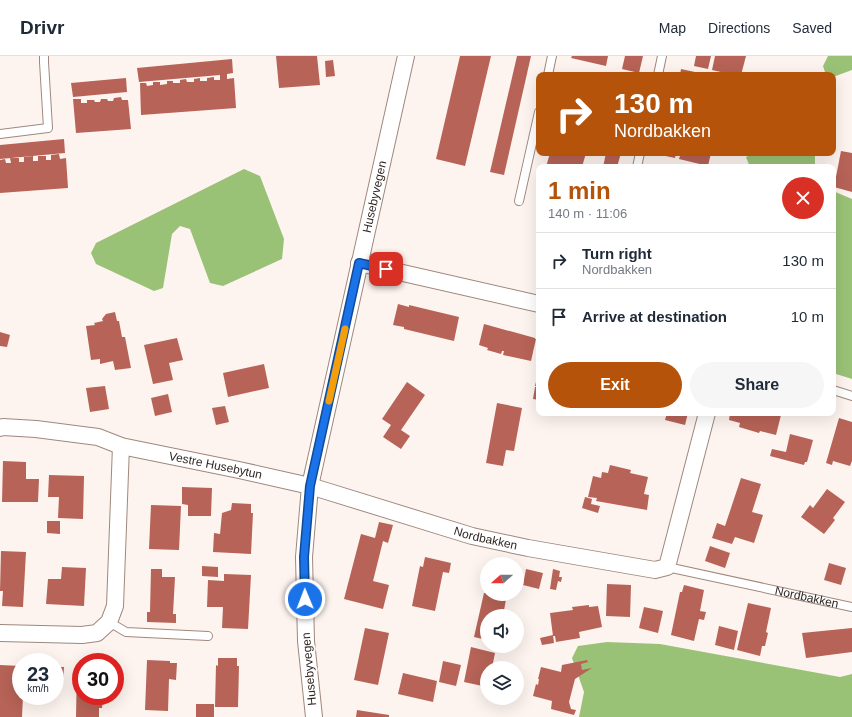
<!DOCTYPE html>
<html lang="en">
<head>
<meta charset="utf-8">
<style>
	body { margin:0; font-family:Arial,sans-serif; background:#f6f6f7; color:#1f2937; height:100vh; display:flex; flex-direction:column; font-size:15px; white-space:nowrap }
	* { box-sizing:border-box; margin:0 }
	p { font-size:13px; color:#747a83 }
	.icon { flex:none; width:22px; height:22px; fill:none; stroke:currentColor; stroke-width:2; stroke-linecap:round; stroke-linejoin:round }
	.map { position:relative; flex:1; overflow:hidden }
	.sheet { position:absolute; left:536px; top:108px; width:300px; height:252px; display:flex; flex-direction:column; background:#fff; border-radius:8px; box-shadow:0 4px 16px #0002 }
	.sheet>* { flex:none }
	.banner { position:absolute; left:536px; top:16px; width:300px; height:84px; border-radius:8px; box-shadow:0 4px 16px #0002; background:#b45309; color:#fff; overflow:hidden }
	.needle { width:26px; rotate:249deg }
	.buttons { position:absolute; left:480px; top:501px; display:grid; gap:8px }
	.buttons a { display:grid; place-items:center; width:44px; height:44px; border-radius:50%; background:#fff; box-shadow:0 4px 16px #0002; font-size:20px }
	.speed { position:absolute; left:12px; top:597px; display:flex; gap:8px; font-size:20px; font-weight:700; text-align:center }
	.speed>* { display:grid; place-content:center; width:52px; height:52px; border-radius:50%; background:#fff; box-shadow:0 4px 16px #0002; line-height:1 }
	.speed small { font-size:10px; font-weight:400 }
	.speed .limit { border:6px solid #d22; background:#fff; color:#111 }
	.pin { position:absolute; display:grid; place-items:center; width:34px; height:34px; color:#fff; margin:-17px; border-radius:8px; box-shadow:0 2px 6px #0006 }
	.me { position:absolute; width:44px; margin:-22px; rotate:359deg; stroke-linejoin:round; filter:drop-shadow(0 0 3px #0008) }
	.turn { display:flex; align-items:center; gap:14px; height:84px; padding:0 12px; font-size:18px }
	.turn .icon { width:52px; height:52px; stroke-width:2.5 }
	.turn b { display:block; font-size:28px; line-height:34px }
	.round { display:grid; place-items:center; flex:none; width:42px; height:42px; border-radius:21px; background:#f6f6f7 }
	.overview { display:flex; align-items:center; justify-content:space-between; height:68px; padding:0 12px }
	h1 { font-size:24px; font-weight:700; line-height:30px; color:#b45309 }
	.primary-button { display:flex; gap:8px; margin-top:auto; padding:8px 12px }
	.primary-button a { flex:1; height:46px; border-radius:24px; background:#b45309; color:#fff; font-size:16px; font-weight:700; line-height:46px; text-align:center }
	.primary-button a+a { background:#f6f6f7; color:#1f2937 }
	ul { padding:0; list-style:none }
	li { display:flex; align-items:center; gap:12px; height:56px; padding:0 12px; border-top:1px solid #e0e1e3 }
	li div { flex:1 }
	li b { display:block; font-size:15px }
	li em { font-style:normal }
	header { display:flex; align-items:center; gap:24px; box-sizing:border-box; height:56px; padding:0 20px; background:#fff; border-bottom:1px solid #e0e1e3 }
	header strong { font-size:19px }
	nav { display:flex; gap:22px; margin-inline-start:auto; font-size:14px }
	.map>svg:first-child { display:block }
	.forest { fill:#9ac277 }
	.building { fill:#b76357 }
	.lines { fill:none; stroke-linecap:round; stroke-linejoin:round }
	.service-casing { stroke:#9e887d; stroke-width:10 }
	.minor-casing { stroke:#9e887d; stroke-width:18 }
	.service { stroke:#fff; stroke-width:8 }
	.minor { stroke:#fff; stroke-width:16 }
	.route-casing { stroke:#114b97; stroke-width:10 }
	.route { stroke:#1a73e8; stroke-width:7 }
	.slow { stroke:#f59e0b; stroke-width:7 }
	.labels { text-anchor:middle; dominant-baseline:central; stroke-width:4; stroke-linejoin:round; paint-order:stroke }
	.street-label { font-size:12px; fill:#2f2622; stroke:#fff }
</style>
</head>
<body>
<header>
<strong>Drivr</strong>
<nav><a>Map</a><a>Directions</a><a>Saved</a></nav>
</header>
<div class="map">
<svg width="852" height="661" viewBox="0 0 852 661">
	<rect width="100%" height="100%" fill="#fef4ef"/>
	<g class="forest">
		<path d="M828,0H852V14L833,21V19H826L823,10Z"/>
		<path d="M755,97H815V111H750L746,101Z"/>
		<path d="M244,113L260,120L284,183L282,203L223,230L210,227L190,173L180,170L172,178L163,232L154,235L96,208L91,197L96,187Z"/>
		<path d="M833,135L852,143V323L833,317Z"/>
		<path d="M607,586L660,588L840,621L852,618V661H579L584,636L572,602L578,590Z"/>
	</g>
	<g class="building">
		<path d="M276,0H317L320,29L279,32Z"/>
		<path d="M460,0H491L465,110L436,103Z"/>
		<path d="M517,0H531L504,119L490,116Z"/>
		<path d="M572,0H608L606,10L571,2Z"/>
		<path d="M625,0H643L639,17L622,13Z"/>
		<path d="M696,0H711L708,13L694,10Z"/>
		<path d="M715,0H746L741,19H734L712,14Z"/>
		<path d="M232,3L233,17L227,18V23L234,22L236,52L141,59L140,27H146L147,30L153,29V26H160V29L167,28V25H173V27H180V24L186,23L187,26H194V23L200,22V25H207V22L214,21V24H220V19L139,26L137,12Z"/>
		<path d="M333,4L335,20L326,21L325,5Z"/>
		<path d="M681,13L695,16L694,19H680Z"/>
		<path d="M126,22L127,36L73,41L71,27Z"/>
		<path d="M121,41L122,44H128L131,73L76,77L73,43H81V47H87V44H94L95,46H100L101,43H107L108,45H113L114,42Z"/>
		<path d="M64,83L65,97L0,103V89Z"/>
		<path d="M841,95L852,97V136L834,131Z"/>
		<path d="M550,97H586L582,111H546Z"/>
		<path d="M606,97H621L617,111H603Z"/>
		<path d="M661,97H676L675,102L661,99Z"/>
		<path d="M681,97H711L708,110L679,103Z"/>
		<path d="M59,98L60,103L66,102L68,132L0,137V104L5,103L6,107H11L10,102H19V106H24V101L33,100V105H38V100H46V104H51V99Z"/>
		<path d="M671,108L683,110V111H670Z"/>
		<path d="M398,248L409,251V249L459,261L454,285L404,273V271L393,269Z"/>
		<path d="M115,256L117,265H119L122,281H125L131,312L115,314L113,305L100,308V303L91,304L86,270L95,269L94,267L103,265L102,263L106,258Z"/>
		<path d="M484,268L535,282V283H536L531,305L503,299L504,295H502L501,298L487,294L488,292L479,289Z"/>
		<path d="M0,276L10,279L7,291L0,290Z"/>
		<path d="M177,282L183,304L169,307L173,324L153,328L144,289Z"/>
		<path d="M264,308L269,332L228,341L223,317Z"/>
		<path d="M537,322H539V331L535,330Z"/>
		<path d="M407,326L425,339L401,374L410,380L401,393L383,381L391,369L382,363Z"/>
		<path d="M105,330L109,353L90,356L86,332Z"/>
		<path d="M535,331H539V344L533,343Z"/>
		<path d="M168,338L172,356L155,360L151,342Z"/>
		<path d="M497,347L522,352L514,395L506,394L503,410L486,407Z"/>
		<path d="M225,350L229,366L216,369L212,352Z"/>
		<path d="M637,357H647V360Z"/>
		<path d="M667,357H688L685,369L665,364Z"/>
		<path d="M730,357H774L781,359L776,379L760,375L759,377L739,371L740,367L729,364Z"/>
		<path d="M839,362L852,366V405L850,410L833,405L832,409L826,407Z"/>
		<path d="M790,378L813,384L807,406H805L804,409L770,400L772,393L786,396Z"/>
		<path d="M3,405L26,406V423H39L38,446H2Z"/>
		<path d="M610,409L631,414L630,417L648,421L644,438L649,439L647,454L596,445L597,442L588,441L593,420L601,422L602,416L608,417Z"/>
		<path d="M49,419L84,420L83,463L58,462L59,441H48Z"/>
		<path d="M741,422L761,428L752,456L763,459L754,487L735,481L732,488L712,482L717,467L725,470Z"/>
		<path d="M182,431L212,432L211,460H188V449L182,448Z"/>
		<path d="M827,433L845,446L833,462L835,464L824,478L801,461L810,449L813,452Z"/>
		<path d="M585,441L592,443L591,448L600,450L598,457L582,452Z"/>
		<path d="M232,447L251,448V457H253L251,498L213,496L214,477L220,478L222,457L231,454Z"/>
		<path d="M151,449L181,450L179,494L149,493Z"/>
		<path d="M47,465H60V478L47,477Z"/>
		<path d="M379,466L393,469L388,487L383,485L373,525L389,529L383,553L344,543L361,478L375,482Z"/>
		<path d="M710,490L730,497L725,512L705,505Z"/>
		<path d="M1,495L26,496L23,551L2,550L3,535H0Z"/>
		<path d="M425,501L451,507L449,517L443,516L435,555L412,550L420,510L423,511Z"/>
		<path d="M829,507L846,512L841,529L824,524Z"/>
		<path d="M202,510L218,511V521L202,520Z"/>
		<path d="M62,511L86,512L84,550L46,548L48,523H61Z"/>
		<path d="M151,513H162V521H175L173,558H176V567L147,566V556H150Z"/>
		<path d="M526,513L543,517L539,533L523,529Z"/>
		<path d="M553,513L560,515L559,521H562L561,526L558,525L556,534L550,533Z"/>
		<path d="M224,518L251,519L248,573L222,572L223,551H207L208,524L224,525Z"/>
		<path d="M607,528L631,529L630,561L606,560Z"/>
		<path d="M684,529L704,534L700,555L706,556L704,564L699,563L694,585L671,579L680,536H682Z"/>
		<path d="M484,537L507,538L503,560H487V584L474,581Z"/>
		<path d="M748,547L771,552L766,576L768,577L765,590H762L760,600L737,594Z"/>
		<path d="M589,549V551L598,550L602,571L579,576L580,582L556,586L555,580H553L550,557L573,554L572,551Z"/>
		<path d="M644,551L663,555L658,577L639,572Z"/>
		<path d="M719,570L738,575L734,594L715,589Z"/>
		<path d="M365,572L389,577L378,629L354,624Z"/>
		<path d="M852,572V596L806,602L802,577Z"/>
		<path d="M553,579L554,587L542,589L540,582Z"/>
		<path d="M471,591L495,597L492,612H487V631L464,626Z"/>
		<path d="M218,602H237V610H239L238,651H215L216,609L218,610Z"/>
		<path d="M147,604L170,605V607H177L176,624L169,623L168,655L145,654Z"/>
		<path d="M587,604L588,606L581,608L582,614L592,612L575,623L569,646L571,653L576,654L574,659L551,653L552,645L533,640L536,628L538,629L539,623H538L541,611L561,616L562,609Z"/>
		<path d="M443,605L461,609L456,630L439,626Z"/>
		<path d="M0,609L21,610V640H23L22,661H0Z"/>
		<path d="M55,611H64L63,629L55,628Z"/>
		<path d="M77,611L81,612V640H103L102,652H99V661H76Z"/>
		<path d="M403,617L437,625L433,646L398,638Z"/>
		<rect x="196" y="648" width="18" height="13"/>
		<path d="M357,654L389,659V661H356Z"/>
	</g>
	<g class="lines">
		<defs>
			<g id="service">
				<path d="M548,19L552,0"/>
				<path d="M658,19L662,0"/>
				<path d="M0,78L48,72L44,6V0"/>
				<path d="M637,111L640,97"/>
				<path d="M519,145L539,56"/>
				<path d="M833,334L852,340"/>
				<path id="s1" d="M667,511L852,551"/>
				<path d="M109,566L126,576L208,580"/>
			</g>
			<g id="minor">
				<path d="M359,207L539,248"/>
				<path id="s2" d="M0,372L3,371L36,373L98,381L121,390L239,414L310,430L472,480L528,492L655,514L667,511L707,357"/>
				<path d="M0,577L82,579L97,577L109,566L115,550L121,390"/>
				<path id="s3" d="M314,661L306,585L304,501L310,430L406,0"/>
			</g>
		</defs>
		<use href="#service" class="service-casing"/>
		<use href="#minor" class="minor-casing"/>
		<use href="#service" class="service"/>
		<use href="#minor" class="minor"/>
	</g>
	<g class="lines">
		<defs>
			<path id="route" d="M305,543L304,501L310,430L359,207L386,213"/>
		</defs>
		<use href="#route" class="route-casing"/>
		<use href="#route" class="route"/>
		<path class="slow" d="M329,345L345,273"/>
	</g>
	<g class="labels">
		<g class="street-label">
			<text stroke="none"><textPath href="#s3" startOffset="528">Husebyvegen</textPath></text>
			<text stroke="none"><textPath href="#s2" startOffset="220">Vestre Husebytun</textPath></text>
			<text stroke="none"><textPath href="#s2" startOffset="500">Nordbakken</textPath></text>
			<text stroke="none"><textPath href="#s1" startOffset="143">Nordbakken</textPath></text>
			<text transform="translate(309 613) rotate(-95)">Husebyvegen</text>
		</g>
	</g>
</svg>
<div class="buttons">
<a><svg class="needle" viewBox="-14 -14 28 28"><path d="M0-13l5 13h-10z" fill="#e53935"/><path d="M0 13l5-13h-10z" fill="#747a83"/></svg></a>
<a><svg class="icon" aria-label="sound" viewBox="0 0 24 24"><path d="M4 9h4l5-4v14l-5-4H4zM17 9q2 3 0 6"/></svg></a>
<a><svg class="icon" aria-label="layers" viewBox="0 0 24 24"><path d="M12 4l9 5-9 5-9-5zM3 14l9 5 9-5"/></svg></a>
</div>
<div class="speed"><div>23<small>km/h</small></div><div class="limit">30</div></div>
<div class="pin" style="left:386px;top:213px;background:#d93025"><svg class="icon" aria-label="arrive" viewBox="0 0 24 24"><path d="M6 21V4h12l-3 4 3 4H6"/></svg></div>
<svg class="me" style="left:305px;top:543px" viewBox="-20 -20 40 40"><circle r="17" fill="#1a73e8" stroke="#fff" stroke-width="3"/><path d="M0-11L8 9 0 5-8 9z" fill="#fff"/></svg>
<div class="banner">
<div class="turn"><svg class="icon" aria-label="right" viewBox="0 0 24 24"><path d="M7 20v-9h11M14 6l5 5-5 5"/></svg><div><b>130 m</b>Nordbakken</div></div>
</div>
<section class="sheet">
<div class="overview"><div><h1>1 min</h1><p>140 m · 11:06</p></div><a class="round" style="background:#d93025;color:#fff"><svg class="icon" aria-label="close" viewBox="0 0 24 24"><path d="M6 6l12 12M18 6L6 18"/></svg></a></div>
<ul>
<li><svg class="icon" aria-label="right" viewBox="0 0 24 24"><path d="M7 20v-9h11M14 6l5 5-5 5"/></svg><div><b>Turn right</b><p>Nordbakken</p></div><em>130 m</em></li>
<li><svg class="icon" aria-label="arrive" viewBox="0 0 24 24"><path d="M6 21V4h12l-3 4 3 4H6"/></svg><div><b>Arrive at destination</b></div><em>10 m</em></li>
</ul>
<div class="primary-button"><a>Exit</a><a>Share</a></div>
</section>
</div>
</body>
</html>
